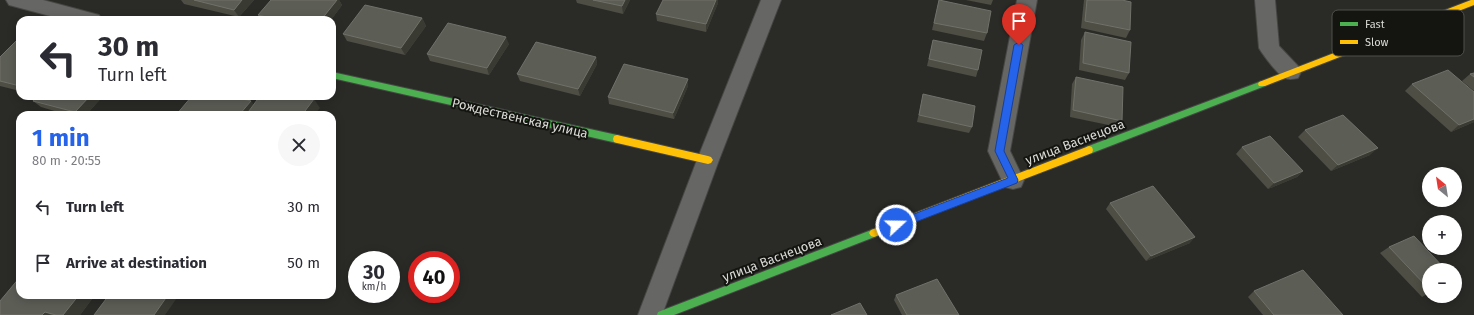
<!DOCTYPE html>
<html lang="en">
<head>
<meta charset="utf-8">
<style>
	body { margin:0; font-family:"Fira Sans",sans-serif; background:#f7f7f7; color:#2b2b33; height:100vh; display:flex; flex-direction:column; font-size:15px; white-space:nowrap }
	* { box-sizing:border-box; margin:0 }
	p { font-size:13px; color:#7c7c81 }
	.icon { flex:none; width:22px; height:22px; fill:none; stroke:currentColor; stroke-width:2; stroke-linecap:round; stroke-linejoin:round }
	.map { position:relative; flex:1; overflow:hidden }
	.details { position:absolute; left:16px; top:111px; width:320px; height:188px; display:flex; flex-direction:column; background:#fff; border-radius:12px; box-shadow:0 2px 10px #0003 }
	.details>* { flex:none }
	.guide { position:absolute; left:16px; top:16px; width:320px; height:84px; border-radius:12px; box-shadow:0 2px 10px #0003; background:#fff; color:#2b2b33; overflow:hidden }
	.needle { width:26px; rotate:330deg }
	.controls { position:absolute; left:1422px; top:167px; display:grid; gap:8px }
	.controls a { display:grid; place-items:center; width:40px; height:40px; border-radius:50%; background:#fff; box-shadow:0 2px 10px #0003; font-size:20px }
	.speed { position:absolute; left:348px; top:251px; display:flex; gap:8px; font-size:20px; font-weight:700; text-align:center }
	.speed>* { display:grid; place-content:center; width:52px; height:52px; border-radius:50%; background:#fff; box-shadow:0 2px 10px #0003; line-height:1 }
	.speed small { font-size:10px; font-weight:400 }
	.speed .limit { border:6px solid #d22; background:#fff; color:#111 }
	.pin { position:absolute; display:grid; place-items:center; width:34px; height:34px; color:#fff; margin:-41px -17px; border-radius:50% 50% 50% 0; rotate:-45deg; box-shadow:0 0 4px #0007 }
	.pin .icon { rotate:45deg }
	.me { position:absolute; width:44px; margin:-22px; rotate:69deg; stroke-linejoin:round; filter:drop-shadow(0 0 3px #0008) }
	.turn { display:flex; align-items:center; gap:14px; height:84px; padding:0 16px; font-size:18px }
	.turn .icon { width:52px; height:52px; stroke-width:2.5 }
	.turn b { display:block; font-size:28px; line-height:34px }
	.round { display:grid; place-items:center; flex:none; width:42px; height:42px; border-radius:21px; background:#f7f7f7 }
	.overview { display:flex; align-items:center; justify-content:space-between; height:68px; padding:0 16px }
	h1 { font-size:24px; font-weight:700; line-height:30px; color:#2563eb }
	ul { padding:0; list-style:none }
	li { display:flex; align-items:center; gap:12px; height:56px; padding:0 16px }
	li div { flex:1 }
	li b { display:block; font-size:15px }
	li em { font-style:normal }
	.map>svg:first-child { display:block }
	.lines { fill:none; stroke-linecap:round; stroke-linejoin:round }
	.street-casing { stroke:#464644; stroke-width:2 }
	.fast-casing { stroke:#464644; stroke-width:2 }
	.slow-casing { stroke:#464644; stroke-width:2 }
	.street { fill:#666664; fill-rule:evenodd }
	.fast { fill:#4caf50; fill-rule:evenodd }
	.slow { fill:#ffc107; fill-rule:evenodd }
	.wall { fill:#4e4e45 }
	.shaded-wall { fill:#393a32 }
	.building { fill:#5c5d55; stroke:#707169 }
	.route { fill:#2563eb; stroke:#184099 }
	.labels { text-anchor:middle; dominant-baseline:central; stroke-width:4; stroke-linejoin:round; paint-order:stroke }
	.street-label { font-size:13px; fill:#d9d9d6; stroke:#141411 }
	.key { fill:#141411; stroke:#4f4f4c; stroke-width:1 }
	.key-label { font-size:11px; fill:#d9d9d6 }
</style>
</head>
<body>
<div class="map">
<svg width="1474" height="315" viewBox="0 0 1474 315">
	<rect width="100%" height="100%" fill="#2a2b27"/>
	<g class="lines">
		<defs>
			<g id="street">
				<path d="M6,0H43L99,15L102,20H65L9,5Z"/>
				<path d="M761,0H781L719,160L662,315H638L697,160Z"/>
				<path d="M1017,0H1037L1010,151L1024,180L1021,187L1013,189L1005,187L988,151Z"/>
				<path d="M1255,0H1275L1279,46L1298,66L1301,72L1298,78C1293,79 1290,80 1285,78C1278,75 1263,55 1259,48Z"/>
			</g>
			<g id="fast">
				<path d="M332,72L617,135L620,136L621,139L620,142L617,143L332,78Z"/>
				<path d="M1262,81L1265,82L1266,84L1265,86L1092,153H1086L1085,150L1086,147Z"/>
				<path d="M874,229L877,230L879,233L877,236L674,315H657L658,312Z"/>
			</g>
			<g id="slow">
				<path d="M1471,0H1474V5L1265,86H1259L1258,84L1259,82Z"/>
				<path d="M617,135L708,156L711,157L713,160L711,163L708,164L617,143L614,142L613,139L614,136Z"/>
				<path d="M1089,146L1092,147L1093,150L1092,153L874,237L871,236L869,233L871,230Z"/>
			</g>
		</defs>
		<use href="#street" class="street-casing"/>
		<use href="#fast" class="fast-casing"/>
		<use href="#slow" class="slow-casing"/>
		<use href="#street" class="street"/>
		<use href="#fast" class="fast"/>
		<use href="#slow" class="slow"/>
	</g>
	<g class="wall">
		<path d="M181,0H254L239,17L184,4Z"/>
		<path d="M271,0H339L342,5L331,20H262L258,15Z"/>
		<path d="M576,0H630L623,14L577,3Z"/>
		<path d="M939,0L987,33L984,41L932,30Z"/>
		<path d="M966,0H993L991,5Z"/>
		<path d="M1084,0H1122L1130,30L1126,38L1081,28Z"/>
		<path d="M718,3L706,32L657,21L656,14Z"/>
		<path d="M422,18L426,26L405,55L347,41L343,34Z"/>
		<path d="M1085,32L1129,73L1125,80L1079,70L1081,40Z"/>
		<path d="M933,40L978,70L976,77L927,66Z"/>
		<path d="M20,42V91L0,86V57Z"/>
		<path d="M509,44L489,75L430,61L427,54Z"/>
		<path d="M596,57L597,64L580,96L520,81L517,74Z"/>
		<path d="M1474,73V91L1462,81L1470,74Z"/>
		<path d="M1076,77L1122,121L1118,127L1070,117L1072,84Z"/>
		<path d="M1412,84L1474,92V122L1451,132L1405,91Z"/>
		<path d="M688,86L674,119L609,104L608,97Z"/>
		<path d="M923,94L972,127L969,133L917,122Z"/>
		<path d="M37,96H103L86,115H68L41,107L33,101Z"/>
		<path d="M1305,130L1370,155L1331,171L1298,137Z"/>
		<path d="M1242,147L1303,171L1297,177L1268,189L1236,154Z"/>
		<path d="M1110,203L1190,243L1146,261L1106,209Z"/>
		<path d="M1389,247L1429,270V293L1422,297L1380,253Z"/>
		<path d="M1254,291L1343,315H1263L1248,297Z"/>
		<path d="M20,295H95L80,315H0Z"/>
		<path d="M896,295L959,315H902L894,300Z"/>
	</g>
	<g class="shaded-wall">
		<path d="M242,0H254L239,17L234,10Z"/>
		<path d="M337,0H339L342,5L331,20H321Z"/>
		<path d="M625,0H630L623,14L622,6Z"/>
		<path d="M716,0H718V3L706,32V24Z"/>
		<path d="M422,18L426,26L405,55L401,48Z"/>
		<path d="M506,37L509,44L489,75L487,68Z"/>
		<path d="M596,57L597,64L580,96L578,89Z"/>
		<path d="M688,79V86L674,119L673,113Z"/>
		<path d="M90,96H103L86,115H78L75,112Z"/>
		<path d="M314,99L320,108L314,115H302Z"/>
		<path d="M251,101L256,107L250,115H239Z"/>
		<path d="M1474,119V122L1451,132L1459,125Z"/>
		<path d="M1378,148L1370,155L1331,171L1338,165Z"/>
		<path d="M1303,171L1297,177L1268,189L1274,183Z"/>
		<path d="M1195,237L1190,243L1146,261L1151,256Z"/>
		<path d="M79,295H95L80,315H63Z"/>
		<path d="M168,295H179L165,315H154Z"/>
		<path d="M45,312L51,315H42Z"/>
	</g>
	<g class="building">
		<path d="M194,0H242L234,10Z"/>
		<path d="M271,0H337L321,20H279L258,15Z"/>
		<path d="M593,0H625L622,6Z"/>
		<path d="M663,0H716L706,24L656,14Z"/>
		<path d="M939,0L991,11L987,33L934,23Z"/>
		<path d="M1087,0H1122L1131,2L1130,30L1085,21Z"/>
		<path d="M365,5L422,18L401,48L343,34Z"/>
		<path d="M448,23L506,37L487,68L427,54Z"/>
		<path d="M1085,32L1131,42L1129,73L1083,63Z"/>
		<path d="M933,40L982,50L978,70L929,59Z"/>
		<path d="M16,41L20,42V86L0,81V57Z"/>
		<path d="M536,42L596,57L578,89L517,74Z"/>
		<path d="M624,64L688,79L673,113L608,97Z"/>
		<path d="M1448,70L1474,92V119L1459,125L1412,84Z"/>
		<path d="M1474,73V77L1470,74Z"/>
		<path d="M1076,77L1123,87L1122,121L1073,110Z"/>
		<path d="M923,94L975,106L972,127L919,115Z"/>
		<path d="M37,96H90L75,112L33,101Z"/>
		<path d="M192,96H232L251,101L239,115H176Z"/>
		<path d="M260,96H301L314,99L302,115H246Z"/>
		<path d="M1343,115L1378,148L1338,165L1305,130Z"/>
		<path d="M1270,136L1303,171L1274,183L1242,147Z"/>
		<path d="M1153,186L1195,237L1151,256L1110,203Z"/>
		<path d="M1414,236L1446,270H1429V289L1389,247Z"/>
		<path d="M1303,270L1343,315H1274L1254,291Z"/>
		<path d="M20,277V295H79L63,315H56L45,312L42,315H0V301Z"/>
		<path d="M937,279L959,315H907L896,295Z"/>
		<path d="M109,295H168L154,315H94Z"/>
		<path d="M860,303L867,315H831Z"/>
	</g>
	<path class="route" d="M1019,42L1023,45L1004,151L1018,180L1017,183L900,228L896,229L893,228L891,225L893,222L1008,178L995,151L1014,45Z"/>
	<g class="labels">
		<g class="street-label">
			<text transform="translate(520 118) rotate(13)">Рождественская улица</text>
			<text transform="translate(1075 142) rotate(-21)">улица Васнецова</text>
			<text transform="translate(772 259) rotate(-21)">улица Васнецова</text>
		</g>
	</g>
	<rect x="1332" y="10" width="132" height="46" rx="6" class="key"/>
	<rect x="1340" y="22" width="18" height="4" fill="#4caf50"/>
	<rect x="1340" y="40" width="18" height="4" fill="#ffc107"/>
	<g class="key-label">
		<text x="1365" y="28">Fast</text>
		<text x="1365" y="46">Slow</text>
	</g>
</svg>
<div class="controls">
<a><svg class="needle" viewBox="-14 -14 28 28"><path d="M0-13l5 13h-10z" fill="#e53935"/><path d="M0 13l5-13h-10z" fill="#7c7c81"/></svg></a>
<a>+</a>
<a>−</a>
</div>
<div class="speed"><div>30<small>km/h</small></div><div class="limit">40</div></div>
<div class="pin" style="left:1019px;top:45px;background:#d93025"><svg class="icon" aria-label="arrive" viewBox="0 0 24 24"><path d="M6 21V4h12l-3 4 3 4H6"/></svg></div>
<svg class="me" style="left:896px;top:225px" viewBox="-20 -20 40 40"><circle r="17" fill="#2563eb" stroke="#fff" stroke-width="3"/><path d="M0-11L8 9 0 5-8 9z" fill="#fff"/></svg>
<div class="guide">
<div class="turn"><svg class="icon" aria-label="left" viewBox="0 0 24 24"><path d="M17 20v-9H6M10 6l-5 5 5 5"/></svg><div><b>30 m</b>Turn left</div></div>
</div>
<section class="details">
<div class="overview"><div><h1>1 min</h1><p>80 m · 20:55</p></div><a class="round"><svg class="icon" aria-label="close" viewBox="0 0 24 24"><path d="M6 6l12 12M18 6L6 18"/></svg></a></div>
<ul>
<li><svg class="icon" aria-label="left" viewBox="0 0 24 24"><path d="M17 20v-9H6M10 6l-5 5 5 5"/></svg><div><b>Turn left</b></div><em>30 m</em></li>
<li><svg class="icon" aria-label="arrive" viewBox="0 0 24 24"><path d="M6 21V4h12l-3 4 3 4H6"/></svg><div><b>Arrive at destination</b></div><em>50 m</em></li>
</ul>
</section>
</div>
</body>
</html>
